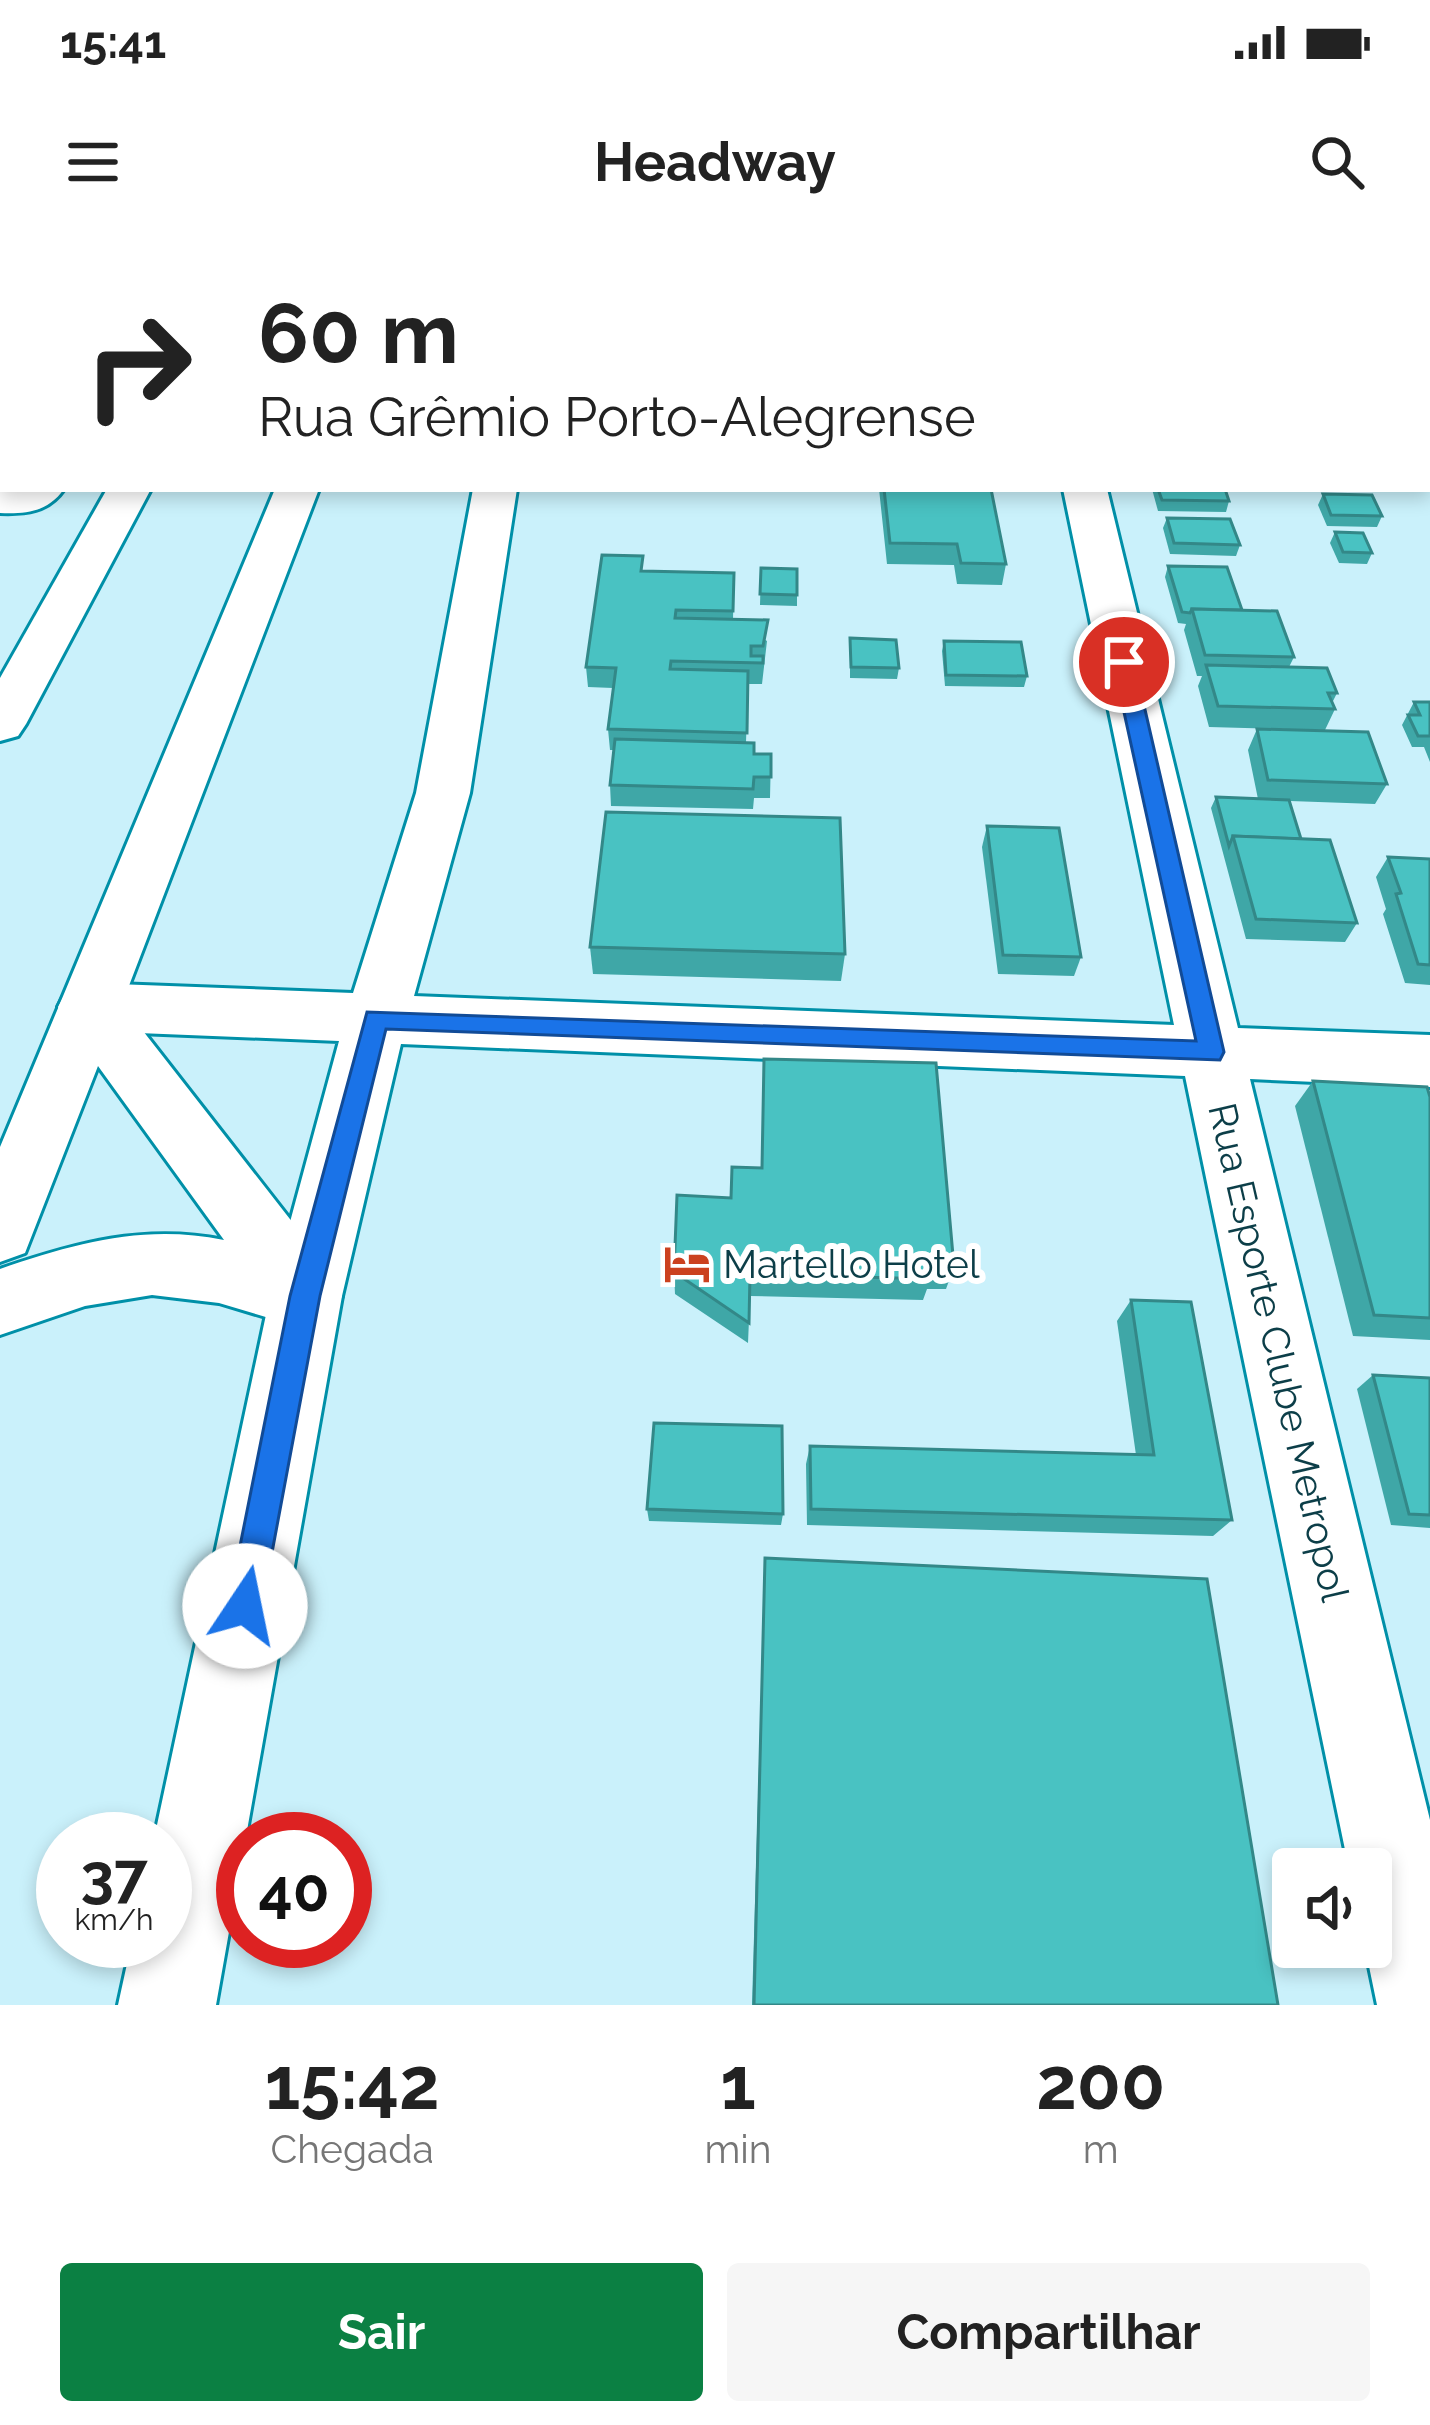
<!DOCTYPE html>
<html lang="pt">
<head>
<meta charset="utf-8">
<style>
	body { margin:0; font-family:Raleway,sans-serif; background:#f6f6f6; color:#222; height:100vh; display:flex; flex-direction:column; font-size:45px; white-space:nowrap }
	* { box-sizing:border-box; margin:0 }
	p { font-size:39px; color:#767676 }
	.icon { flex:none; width:66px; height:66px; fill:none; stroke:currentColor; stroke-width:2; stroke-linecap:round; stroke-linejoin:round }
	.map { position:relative; height:1765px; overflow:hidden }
	.panel { display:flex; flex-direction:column; background:#fff; flex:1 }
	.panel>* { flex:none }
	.top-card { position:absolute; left:0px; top:0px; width:1431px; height:252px; box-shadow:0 6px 18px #0003; background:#fff; color:#222; overflow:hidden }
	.tools { position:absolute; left:1272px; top:1608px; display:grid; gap:24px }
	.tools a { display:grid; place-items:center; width:120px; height:120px; border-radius:12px; background:#fff; box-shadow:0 6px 18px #0003; font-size:60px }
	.speed { position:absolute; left:36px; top:1572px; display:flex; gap:24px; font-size:60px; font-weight:700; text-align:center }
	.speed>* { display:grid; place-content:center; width:156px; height:156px; border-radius:50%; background:#fff; box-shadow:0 6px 18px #0003; line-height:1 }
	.speed small { font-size:30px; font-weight:400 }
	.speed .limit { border:18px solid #d22; background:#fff; color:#111 }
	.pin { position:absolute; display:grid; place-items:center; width:102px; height:102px; color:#fff; margin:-51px; border:6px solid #fff; border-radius:50%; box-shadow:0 3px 12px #0007 }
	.me { position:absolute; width:132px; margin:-66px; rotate:11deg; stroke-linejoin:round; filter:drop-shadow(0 0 9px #0008) }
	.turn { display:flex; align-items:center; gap:42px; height:252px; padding:0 60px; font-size:54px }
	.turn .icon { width:156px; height:156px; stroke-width:2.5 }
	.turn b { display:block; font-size:84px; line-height:102px }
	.eta { display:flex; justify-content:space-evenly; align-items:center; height:204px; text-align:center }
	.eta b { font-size:72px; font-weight:700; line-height:84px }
	.button { display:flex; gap:24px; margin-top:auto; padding:24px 60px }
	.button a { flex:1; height:138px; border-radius:12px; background:#0b8043; color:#fff; font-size:48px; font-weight:700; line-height:138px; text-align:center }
	.button a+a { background:#f6f6f6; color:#222 }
	.status { display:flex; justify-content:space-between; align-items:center; height:84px; padding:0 60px; background:#fff; direction:ltr }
	.status svg { height:33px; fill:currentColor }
	header { display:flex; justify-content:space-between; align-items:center; height:156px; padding:0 60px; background:#fff; font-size:54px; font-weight:700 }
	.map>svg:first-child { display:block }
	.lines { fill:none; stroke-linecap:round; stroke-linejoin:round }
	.stream { fill:#fda9eb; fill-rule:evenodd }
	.minor-casing { stroke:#0090a8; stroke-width:6 }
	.highway-casing { stroke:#0090a8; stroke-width:6 }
	.minor { fill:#fff; fill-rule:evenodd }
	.highway { fill:#fff; fill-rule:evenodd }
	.wall { fill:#3fa7a7 }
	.building { fill:#49c2c2; stroke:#388; stroke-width:3 }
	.route { fill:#1a73e8; stroke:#114b97; stroke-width:3 }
	.labels { text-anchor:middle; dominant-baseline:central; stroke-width:12; stroke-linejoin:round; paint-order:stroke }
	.poi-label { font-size:39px; fill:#0c3e48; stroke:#fff; text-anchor:start }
	.street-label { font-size:39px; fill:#0c3e48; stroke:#fff }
</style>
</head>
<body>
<div class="status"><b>15:41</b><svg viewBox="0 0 49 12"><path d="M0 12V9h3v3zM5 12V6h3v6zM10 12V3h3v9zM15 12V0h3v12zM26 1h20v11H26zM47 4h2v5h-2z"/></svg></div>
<header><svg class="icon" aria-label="menu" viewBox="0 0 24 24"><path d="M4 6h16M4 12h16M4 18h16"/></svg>Headway<svg class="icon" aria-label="search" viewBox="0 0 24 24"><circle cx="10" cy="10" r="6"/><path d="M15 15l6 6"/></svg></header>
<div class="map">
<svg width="1430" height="1765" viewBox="0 0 1430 1765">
	<rect width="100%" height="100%" fill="#caf1fb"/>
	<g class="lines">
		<path class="stream" d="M1428,203L1430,204V212L1428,211Z"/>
		<defs>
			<g id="minor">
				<path d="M1012,0H1046L1047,3H1013Z"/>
				<rect x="0" y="175" width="3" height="24"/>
				<path d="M0,247L3,249H64C48,272 26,274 0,273Z"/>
				<path d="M107,249H151L26,484L18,496L0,501V438Z"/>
				<path d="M473,249H517L470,553L414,756L1174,785L1063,249H1107L1238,788L1430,795V847L1250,839L1430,1580V1765H1377L1365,1707H1371V1629H1349L1185,836L401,804L342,1056L216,1765H118L132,1701H165V1599H154L270,1056L339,801L89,791L67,784L58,767L67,750L89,743L353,753L416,553Z"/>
			</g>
			<path id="highway" d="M275,249H319L122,764L332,1033L342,1056L332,1079L306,1089L219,1063L152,1055L85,1066L0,1095V1029C76,1003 144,984 224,1000L98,826L25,1013L0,1022V907Z"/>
		</defs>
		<use href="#minor" class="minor-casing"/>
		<use href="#highway" class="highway-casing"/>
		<use href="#minor" class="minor"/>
		<use href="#highway" class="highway"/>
	</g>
	<g class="wall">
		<rect x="779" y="0" width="72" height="3"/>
		<path d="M893,0H952L951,3H893Z"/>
		<path d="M879,249H991L1006,324L1002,345L957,344L954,325L887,324Z"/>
		<path d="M1152,249H1225L1229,261L1226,272L1158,271Z"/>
		<path d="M1323,254L1382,276L1377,287L1327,286L1318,265Z"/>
		<path d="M1167,278L1240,305L1236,316L1170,314L1163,288Z"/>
		<path d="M1335,292L1372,313L1367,324L1339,323L1330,303Z"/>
		<path d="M1168,326L1242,370L1294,417L1289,427L1337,453L1332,463L1335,469L1325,490L1209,487L1198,446L1202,436H1197L1184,390L1186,384L1178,383L1165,337Z"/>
		<path d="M761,328L797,329V366L760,365Z"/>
		<path d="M644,331L734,333L733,379L767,401L762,444H748L746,502L754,514H771L770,558H754L753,569L611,566L610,545L614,510H610L608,489L613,448L588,447L586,427Z"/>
		<path d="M850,398L899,428L897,439L850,438Z"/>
		<path d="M944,401L1027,436L1024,447L945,446L942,411Z"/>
		<path d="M1414,462H1430V522L1424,507H1412L1402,485Z"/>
		<path d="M1257,489L1387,544L1375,564L1290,561L1301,599L1357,683L1345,702L1246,699L1211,568L1216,557L1258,559L1248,510Z"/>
		<path d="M987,586L1081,717L1074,736L998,734L982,607Z"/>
		<path d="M1388,617L1430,619V745L1405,743L1383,674L1386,669L1376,637Z"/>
		<path d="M590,707L845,714L841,741L593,734Z"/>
		<path d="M764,819L954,1027L946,1049H927L923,1060L750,1056L748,1103L675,1054L674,1032L731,958L761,928Z"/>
		<path d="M1313,841L1430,857V1100L1353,1096L1295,866Z"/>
		<path d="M1131,1060L1232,1280L1213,1296L807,1285L806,1224L810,1206L1136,1215L1117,1081Z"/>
		<path d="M1373,1135L1430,1138V1288L1391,1285L1357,1149Z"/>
		<path d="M647,1269L783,1274L781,1285L649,1281Z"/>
		<path d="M765,1318L1278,1765H752Z"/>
	</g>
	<g class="building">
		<path d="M1143,0H1176V2L1143,1Z"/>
		<path d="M1211,0H1258L1259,3H1212Z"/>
		<path d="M1364,0H1413L1415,3L1366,2Z"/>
		<rect x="1428" y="20" width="2" height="24"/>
		<path d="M0,95H3L2,122H0Z"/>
		<path d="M884,249H991L1006,324L961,323L957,304L890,303Z"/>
		<path d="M1158,249H1225L1229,261L1162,260Z"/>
		<path d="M1323,254L1372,255L1382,276L1331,275Z"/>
		<path d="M1167,278L1230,279L1240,305L1174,303Z"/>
		<path d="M1335,292L1363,293L1372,313L1343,312Z"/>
		<path d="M602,315L643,316L641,331L734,333L733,371L676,370L675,378L768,380L763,406H751V416H763V423L671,421L670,429L748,431L747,493L608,489L616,428L586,427Z"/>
		<path d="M1168,326L1227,327L1242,370L1192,369L1190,373L1182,372Z"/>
		<path d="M761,328L797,329V355L760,354Z"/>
		<path d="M1192,369L1277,371L1294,417L1205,415Z"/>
		<path d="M850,398L896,400L899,428L851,427Z"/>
		<path d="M944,401L1021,402L1027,436L946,435Z"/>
		<path d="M1206,425L1327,428L1337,453H1328L1335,469L1218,466Z"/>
		<path d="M1414,462H1430V496H1418L1408,475H1420Z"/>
		<path d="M1257,489L1368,492L1387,544L1268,540Z"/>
		<path d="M615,499L754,503V514H771V537H754L753,549L610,545Z"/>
		<path d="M1216,557L1289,560L1301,599L1233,596L1229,606Z"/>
		<path d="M606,572L840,578L845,714L590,707Z"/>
		<path d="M987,586L1059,588L1081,717L1003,715Z"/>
		<path d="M1233,596L1330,600L1357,683L1256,679Z"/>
		<path d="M1388,617L1430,619V725L1418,724L1396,654L1401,653Z"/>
		<path d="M764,819L936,823L954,1027L929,1026L930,1039L750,1034L749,1083L674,1032L677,955L731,958L732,927L762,928Z"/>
		<path d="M1313,841L1427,847L1430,857V1078L1374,1075Z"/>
		<path d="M1131,1060L1191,1062L1232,1280L811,1269L810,1206L1154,1215Z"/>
		<path d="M1373,1135L1430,1138V1275L1409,1274Z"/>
		<path d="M654,1183L782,1186L783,1274L647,1269Z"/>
		<path d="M765,1318L1207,1339L1278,1765H754Z"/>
	</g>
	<path class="route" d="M1124,416L1134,422L1224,812L1220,820L386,789L320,1056L262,1366L257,1378L245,1383L233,1378L228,1366L290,1056L367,772L1196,801L1113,422Z"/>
	<defs>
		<symbol id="hotel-bare" viewBox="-9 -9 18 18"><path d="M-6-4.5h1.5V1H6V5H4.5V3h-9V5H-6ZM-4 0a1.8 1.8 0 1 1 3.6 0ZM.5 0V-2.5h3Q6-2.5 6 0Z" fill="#cb411f" stroke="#fff" stroke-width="2.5" paint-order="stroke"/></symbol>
	</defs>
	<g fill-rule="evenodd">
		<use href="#hotel-bare" x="654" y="991" width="66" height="66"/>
	</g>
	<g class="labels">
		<g class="poi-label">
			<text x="723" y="1024">Martello Hotel</text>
		</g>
		<g class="street-label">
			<text transform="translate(1279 1112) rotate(77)">Rua Esporte Clube Metropol</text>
		</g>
	</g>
</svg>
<div class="tools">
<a><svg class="icon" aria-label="sound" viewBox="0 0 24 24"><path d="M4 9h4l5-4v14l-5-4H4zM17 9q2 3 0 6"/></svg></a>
</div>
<div class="speed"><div>37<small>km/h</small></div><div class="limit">40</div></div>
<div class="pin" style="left:1124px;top:422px;background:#d93025"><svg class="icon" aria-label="arrive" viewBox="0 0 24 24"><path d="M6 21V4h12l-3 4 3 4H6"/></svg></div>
<svg class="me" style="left:245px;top:1366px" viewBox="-20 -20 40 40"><circle r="19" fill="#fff"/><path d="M0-13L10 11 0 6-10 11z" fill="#1a73e8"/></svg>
<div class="top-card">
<div class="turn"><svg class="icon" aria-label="right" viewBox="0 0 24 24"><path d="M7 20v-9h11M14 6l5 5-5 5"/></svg><div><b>60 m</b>Rua Grêmio Porto-Alegrense</div></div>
</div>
</div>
<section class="panel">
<div class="eta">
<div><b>15:42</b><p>Chegada</p></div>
<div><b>1</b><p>min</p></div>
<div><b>200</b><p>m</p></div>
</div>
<div class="button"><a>Sair</a><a>Compartilhar</a></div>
</section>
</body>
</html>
